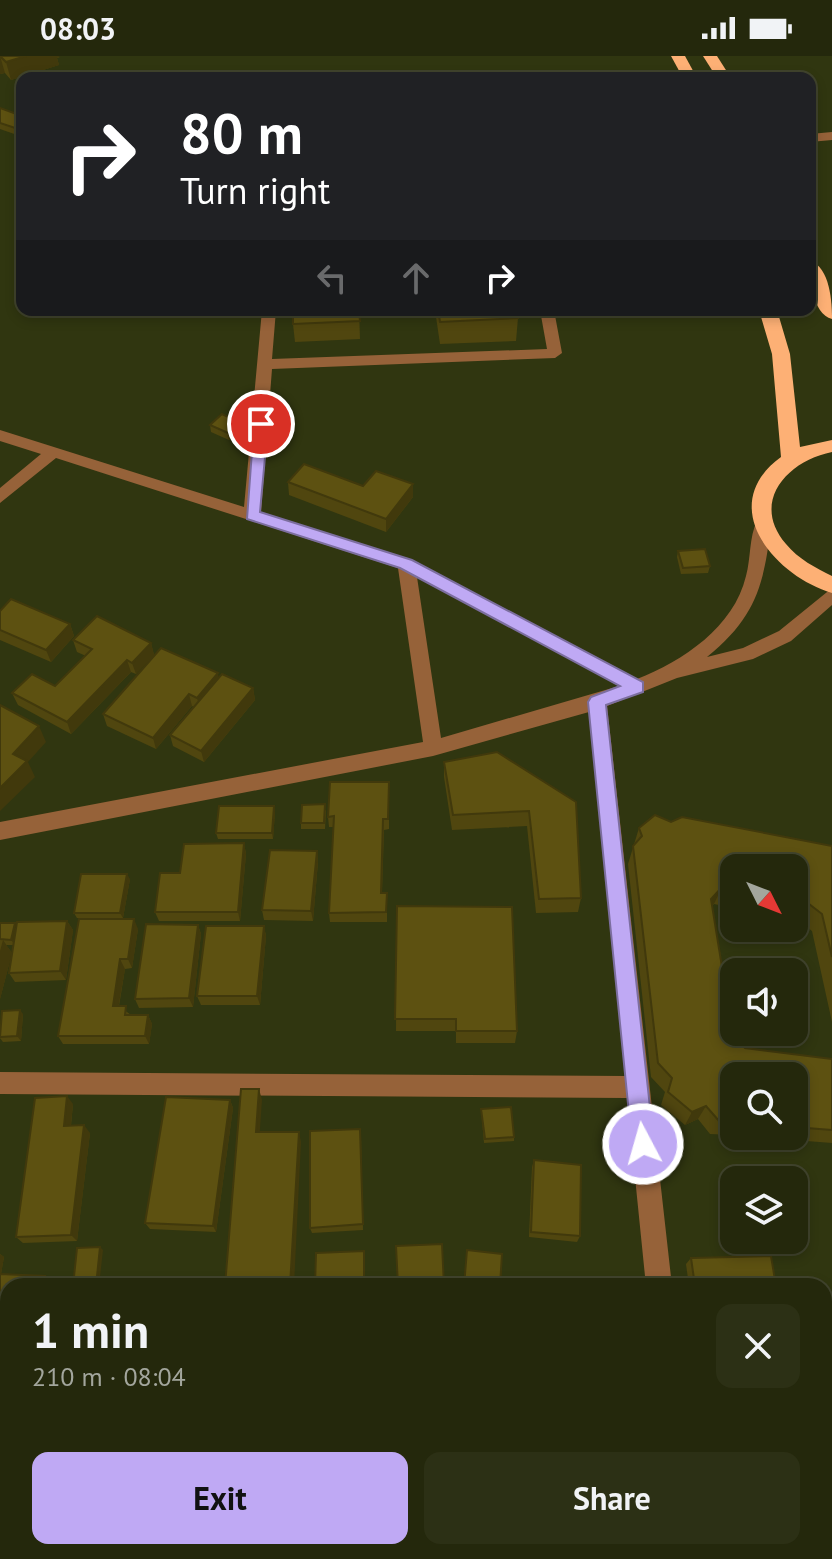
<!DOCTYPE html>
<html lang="en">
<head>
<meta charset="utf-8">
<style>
	body { margin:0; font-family:"PT Sans",sans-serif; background:#2c3015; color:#f1f3f6; height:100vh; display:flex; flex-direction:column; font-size:30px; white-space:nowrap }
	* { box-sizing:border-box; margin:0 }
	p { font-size:26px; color:#a3a69d }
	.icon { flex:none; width:44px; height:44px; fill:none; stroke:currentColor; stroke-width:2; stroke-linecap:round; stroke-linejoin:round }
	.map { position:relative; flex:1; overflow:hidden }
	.drawer { position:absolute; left:0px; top:1222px; width:832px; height:282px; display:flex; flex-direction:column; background:#24280c; border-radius:24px 24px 0 0; box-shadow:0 4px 12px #0003,0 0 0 2px #41442d }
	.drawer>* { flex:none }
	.top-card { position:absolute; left:16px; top:16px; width:800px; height:244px; border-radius:16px; box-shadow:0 4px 12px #0003,0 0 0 2px #41442d; background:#202124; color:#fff; overflow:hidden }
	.needle { width:52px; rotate:132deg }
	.buttons { position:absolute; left:720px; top:798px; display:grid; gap:16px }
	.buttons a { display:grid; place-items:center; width:88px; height:88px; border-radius:16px; background:#24280c; box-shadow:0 4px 12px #0003,0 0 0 2px #41442d; font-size:40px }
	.pin { position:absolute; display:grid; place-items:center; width:68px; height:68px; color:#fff; margin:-34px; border:4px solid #fff; border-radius:50%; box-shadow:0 2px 8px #0007 }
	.me { position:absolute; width:88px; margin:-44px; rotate:354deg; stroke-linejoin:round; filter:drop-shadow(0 0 6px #0008) }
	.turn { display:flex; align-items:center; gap:28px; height:168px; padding:0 32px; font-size:36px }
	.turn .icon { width:104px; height:104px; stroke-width:2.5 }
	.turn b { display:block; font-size:56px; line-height:68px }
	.lanes { display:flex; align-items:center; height:76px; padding:0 32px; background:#0003; justify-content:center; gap:40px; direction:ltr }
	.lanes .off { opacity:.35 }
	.round { display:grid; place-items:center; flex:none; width:84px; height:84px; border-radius:16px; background:#2c3015 }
	.head { display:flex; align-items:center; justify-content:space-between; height:136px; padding:0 32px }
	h1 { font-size:48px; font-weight:800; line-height:60px }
	.cta { display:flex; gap:16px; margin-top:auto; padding:16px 32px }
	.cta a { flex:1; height:92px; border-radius:16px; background:#bfa9f4; color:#111; font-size:32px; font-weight:800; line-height:92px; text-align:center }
	.cta a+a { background:#2c3015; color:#f1f3f6 }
	.status { display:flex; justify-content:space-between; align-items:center; height:56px; padding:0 40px; background:#24280c; direction:ltr }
	.status svg { height:22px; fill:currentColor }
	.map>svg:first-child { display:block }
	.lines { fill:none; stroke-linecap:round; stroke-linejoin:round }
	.minor { fill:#966239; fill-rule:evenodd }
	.highway { fill:#fdb075; fill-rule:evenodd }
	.wall { fill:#50460f }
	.shaded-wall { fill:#41390c }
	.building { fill:#5d5111; stroke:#41390c; stroke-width:2 }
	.route { fill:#bfa9f4; stroke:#7c6e9f; stroke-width:2 }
</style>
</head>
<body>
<div class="status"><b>08:03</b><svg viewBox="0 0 49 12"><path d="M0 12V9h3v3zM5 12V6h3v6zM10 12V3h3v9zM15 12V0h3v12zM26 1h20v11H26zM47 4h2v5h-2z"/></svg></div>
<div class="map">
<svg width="832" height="1503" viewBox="0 0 832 1503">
	<rect width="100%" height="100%" fill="#303610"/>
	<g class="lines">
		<g class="minor">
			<path d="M832,76V84L810,86V78Z"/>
			<path d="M262,254H276L272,303L547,293L540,254H554L562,297L555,302L272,313L261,456L412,504L637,623C683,605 734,571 746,520C751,502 749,481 757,465L763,463L771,469C764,529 756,561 707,601L743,592L779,575L832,532V549L791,585L753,603L677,622L607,650L672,1230H646L627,1042L0,1038V1016L625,1020L589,656L433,700L0,784V766L423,686L398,512L56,402L0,447V432L41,398L0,385V374L244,451ZM417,521L619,630L441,682Z"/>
			<rect x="0" y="1379" width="8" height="28"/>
			<rect x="824" y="1384" width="8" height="28"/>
			<rect x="226" y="1496" width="28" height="7"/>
			<path d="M675,1496H703L704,1503H676Z"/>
		</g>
		<g class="highway">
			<path d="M671,0H685L697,22H683Z"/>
			<path d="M703,0H717L731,22H717Z"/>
			<path d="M810,205C830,211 832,246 832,263C812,258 810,222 810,205Z"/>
			<path d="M759,254H777L790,298L800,391L832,384V396C787,405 750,446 786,488C798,503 816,512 832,520V537C773,519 715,449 781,401L772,298Z"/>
		</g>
	</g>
	<g class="wall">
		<path d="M0,0L60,1L57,2L59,9L11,24L5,17L0,18Z"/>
		<path d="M0,52L22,60V79L20,80L0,73Z"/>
		<path d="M359,254L360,283L295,286L293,268Z"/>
		<path d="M435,254H516L518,262L516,285L440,288Z"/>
		<path d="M239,366L240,373L229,384L211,376L210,369Z"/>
		<path d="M288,426L363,430L413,441L386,476L289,439Z"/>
		<path d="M678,495L710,510L708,517L681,518L677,501Z"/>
		<path d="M0,555L70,568L74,580L51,606L0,584Z"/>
		<path d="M73,584L151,587L154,599L136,618L131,616L71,678L18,649L12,637L55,630L86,600L77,596Z"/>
		<path d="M219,622L253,632L255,644L204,706L173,690L170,679L194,651L192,650L156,693L107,670L103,658Z"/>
		<path d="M497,696L581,842L578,856L536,857L527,770L452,774L444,721V706Z"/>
		<path d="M389,726V773L384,774L382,837H387V866H330L329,857L334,771H329L328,761Z"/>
		<path d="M326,754L325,773H301V767Z"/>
		<path d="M275,756L273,783H218L216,777Z"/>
		<path d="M671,766L832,790V966L812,875L799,865L794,864V812H734V852L714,848L712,850L733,979L745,992L832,1003V1087L741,1080H794V1020H734V1079L710,1078L698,1063L685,1069L661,1049L665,1036L651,1021L628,808L639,772Z"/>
		<path d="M244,787L246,798L240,865H159L155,856L180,817Z"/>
		<path d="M317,795L318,806L313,865L264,864L262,854Z"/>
		<path d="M130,823L123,862H77L74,857Z"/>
		<path d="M397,850L517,975L515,987H456V975H396Z"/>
		<path d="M67,865L73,874L66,924L15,926L9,917L14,889H6L12,897L0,943V867H15L17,870Z"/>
		<path d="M198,869L201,878L193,951L139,952L135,943Z"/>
		<path d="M264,870L266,880L260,949H201L197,940Z"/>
		<path d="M138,873L132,912L125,913L119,950L131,959H148L152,968L149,988H63L58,980Z"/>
		<path d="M23,958L21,985L3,986L0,982V976Z"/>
		<path d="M230,1044L233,1052L216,1176L150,1173L145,1167Z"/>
		<path d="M73,1048L71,1070L90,1077L77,1185L23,1187L16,1181Z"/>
		<path d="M481,1053L514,1081V1085L484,1087Z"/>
		<path d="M361,1080L363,1174L312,1177L310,1172Z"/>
		<path d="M534,1104L580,1180L577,1186L529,1181L532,1111Z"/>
		<path d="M0,1198L4,1201L1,1218L45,1220L52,1225L51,1230H8V1315L0,1314Z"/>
		<path d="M691,1202L776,1230H689L686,1208Z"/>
	</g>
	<g class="shaded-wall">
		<path d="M0,0L5,17L0,18Z"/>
		<path d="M26,0H60L57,2L59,9L11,24L6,6Z"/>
		<path d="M239,366L240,373L229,384L228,377Z"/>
		<path d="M413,428V441L386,476V463Z"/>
		<path d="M70,568L74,580L51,606L46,594Z"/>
		<path d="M151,587L154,599L136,618L132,607Z"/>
		<path d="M127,604L131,616L71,678L67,666Z"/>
		<path d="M218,617L220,628L200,653L197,642Z"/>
		<path d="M253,632L255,644L204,706L201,695Z"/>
		<path d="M189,638L192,650L156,693L153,682Z"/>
		<path d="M39,670L46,686L28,706L35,721L0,755V732L13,698Z"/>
		<path d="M274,750L275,756L273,783L272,777Z"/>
		<path d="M244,787L246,798L240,865L238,856Z"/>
		<path d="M317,795L318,806L313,865L311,855Z"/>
		<path d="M127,818L130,823L123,862L120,857Z"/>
		<path d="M722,831L714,848L703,860L711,843Z"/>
		<path d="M134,863L138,873L132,912L128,903Z"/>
		<path d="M67,865L73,874L66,924L60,915Z"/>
		<path d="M15,867L18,872L15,889L11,884Z"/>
		<path d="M198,869L201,878L193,951L189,942Z"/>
		<path d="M264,870L266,880L260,949L257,940Z"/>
		<path d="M3,884L12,897L0,943V895Z"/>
		<path d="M120,903L125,913L117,959L113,950Z"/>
		<path d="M20,954L23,958L21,985L17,980Z"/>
		<path d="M148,959L152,968L149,988L145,980Z"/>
		<path d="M259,1033L262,1044L259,1087L256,1076Z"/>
		<path d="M67,1040L73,1048L70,1077L64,1070Z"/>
		<path d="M230,1044L233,1052L216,1176L213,1170Z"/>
		<path d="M706,1050L698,1063L685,1069L692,1056Z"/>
		<path d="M84,1069L90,1077L77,1185L71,1179Z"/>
		<path d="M299,1076L301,1086L294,1230H290Z"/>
		<path d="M100,1191L103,1194L99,1230H96Z"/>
		<path d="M0,1198L4,1201L1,1218H0Z"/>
		<path d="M45,1220L52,1225L51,1230H43Z"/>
		<path d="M149,1496H157L156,1503H149Z"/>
	</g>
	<g class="building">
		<path d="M0,0H26L6,6Z"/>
		<path d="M0,52L22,60V71L18,73L0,67Z"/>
		<path d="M293,254H359L360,265L293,268Z"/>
		<path d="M438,254H516L518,262L440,266Z"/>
		<path d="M222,358L239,366L228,377L210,369Z"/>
		<path d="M304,408L363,430L376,415L413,428L386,463L288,426Z"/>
		<path d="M705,493L710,510L683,512L678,495Z"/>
		<path d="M11,543L70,568L46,594L0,574V555Z"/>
		<path d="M97,560L151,587L132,607L127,604L67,666L12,637L32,618L55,630L92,593L73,584Z"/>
		<path d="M161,592L218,617L197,642L189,638L153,682L103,658Z"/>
		<path d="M222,618L253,632L201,695L170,679Z"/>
		<path d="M0,649L39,670L13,698L27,705L0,732Z"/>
		<path d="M497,696L576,746L581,842L539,843L529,755L453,759L444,706Z"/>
		<path d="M330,726H389L388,763H383L381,837H387L386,856L329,857L334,760L328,761Z"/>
		<path d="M325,748L324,767H301L302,749Z"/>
		<path d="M219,750H274L272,777H216Z"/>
		<path d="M655,759L671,766L682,761L832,790V901L822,858L809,848L794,845V812H734V833L722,831L711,843L733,979L745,992L832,1003V1074L794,1071V1020H734V1066L719,1065L706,1050L692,1056L668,1036L672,1022L658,1007L633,790L642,780L639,772Z"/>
		<path d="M244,787L238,856H155L160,817H180L184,788Z"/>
		<path d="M270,794L317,795L311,855L262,854Z"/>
		<path d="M81,818H127L120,857H74Z"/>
		<path d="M397,850L512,851L517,975H456V963H395Z"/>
		<path d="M79,863H134L128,903H120L113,950H126L125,959H148L145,980H58Z"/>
		<path d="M67,865L60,915L9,917L17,866Z"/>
		<path d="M0,867H15L11,884L0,883Z"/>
		<path d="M146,868L198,869L189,942L135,943Z"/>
		<path d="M206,870H264L257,940H197Z"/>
		<path d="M20,954L17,980L0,981L2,955Z"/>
		<path d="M241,1033H259L256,1076H299L290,1230H225Z"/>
		<path d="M67,1040L64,1070L84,1069L71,1179L16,1181L35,1042Z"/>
		<path d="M166,1041L230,1044L213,1170L145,1167Z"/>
		<path d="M511,1051L514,1081L485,1083L481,1053Z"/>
		<path d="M360,1073L363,1168L310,1172V1075Z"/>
		<path d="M534,1104L581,1109L580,1180L531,1176Z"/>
		<path d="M442,1188L444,1230H398L396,1190Z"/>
		<path d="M100,1191L96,1230H73L77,1192Z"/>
		<path d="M467,1194L502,1198L500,1230H464Z"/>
		<path d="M364,1195V1230H315L316,1197Z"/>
		<path d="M771,1200L776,1230H695L691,1202Z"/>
		<path d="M0,1218L45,1220L43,1230H8V1311H0Z"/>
		<path d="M0,1450H8V1496H149V1503H0Z"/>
	</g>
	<path class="route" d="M261,363L268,368L260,456L412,504L643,626V636L606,649L654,1088L651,1096L643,1099L636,1096L632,1088L588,646L591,641L620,630L400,512L247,463L254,368Z"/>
</svg>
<div class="buttons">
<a><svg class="needle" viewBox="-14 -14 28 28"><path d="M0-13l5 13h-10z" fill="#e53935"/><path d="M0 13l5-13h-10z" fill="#a3a69d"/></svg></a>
<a><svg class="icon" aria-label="sound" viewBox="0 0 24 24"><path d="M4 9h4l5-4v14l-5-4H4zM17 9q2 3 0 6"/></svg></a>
<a><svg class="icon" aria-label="search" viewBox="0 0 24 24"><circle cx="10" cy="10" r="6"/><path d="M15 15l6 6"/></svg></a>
<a><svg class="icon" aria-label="layers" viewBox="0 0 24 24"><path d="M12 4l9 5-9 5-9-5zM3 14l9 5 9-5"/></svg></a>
</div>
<div class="pin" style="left:261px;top:368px;background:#d93025"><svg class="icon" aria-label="arrive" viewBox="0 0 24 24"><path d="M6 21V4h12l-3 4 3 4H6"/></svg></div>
<svg class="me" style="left:643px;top:1088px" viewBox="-20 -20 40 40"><circle r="17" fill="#bfa9f4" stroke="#fff" stroke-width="3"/><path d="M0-11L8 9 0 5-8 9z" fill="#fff"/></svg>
<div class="top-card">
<div class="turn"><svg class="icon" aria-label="right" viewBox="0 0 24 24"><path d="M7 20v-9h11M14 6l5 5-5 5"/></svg><div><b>80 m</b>Turn right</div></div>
<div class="lanes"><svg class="icon off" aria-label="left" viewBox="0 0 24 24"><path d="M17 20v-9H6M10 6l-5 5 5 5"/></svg><svg class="icon off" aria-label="ahead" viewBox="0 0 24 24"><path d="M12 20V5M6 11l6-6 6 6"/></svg><svg class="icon" aria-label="right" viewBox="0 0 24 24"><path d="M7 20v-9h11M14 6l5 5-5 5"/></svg></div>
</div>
<section class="drawer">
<div class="head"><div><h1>1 min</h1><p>210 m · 08:04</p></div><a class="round"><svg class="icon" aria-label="close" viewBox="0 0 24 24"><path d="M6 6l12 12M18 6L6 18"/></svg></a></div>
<div class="cta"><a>Exit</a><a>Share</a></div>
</section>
</div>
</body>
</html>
